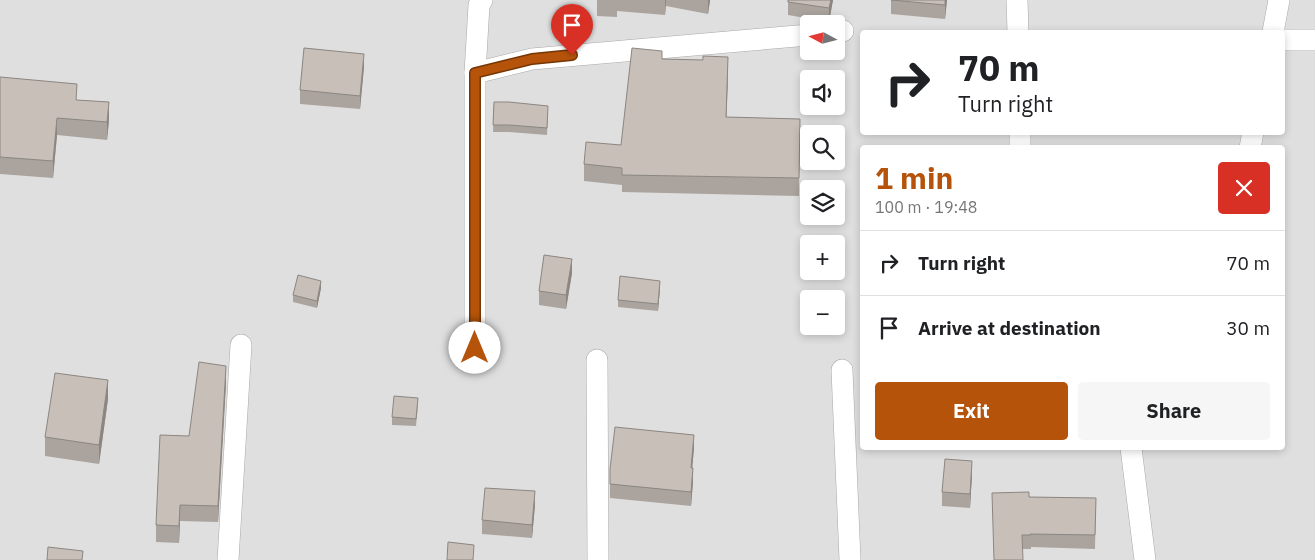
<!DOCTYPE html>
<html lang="en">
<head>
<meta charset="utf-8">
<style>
	body { margin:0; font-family:"IBM Plex Sans",sans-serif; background:#f6f6f6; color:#202124; height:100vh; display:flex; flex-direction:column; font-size:19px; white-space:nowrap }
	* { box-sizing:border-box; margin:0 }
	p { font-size:16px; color:#757577 }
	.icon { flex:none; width:28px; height:28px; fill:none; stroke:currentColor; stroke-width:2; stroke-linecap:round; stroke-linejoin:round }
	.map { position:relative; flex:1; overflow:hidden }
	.sheet { position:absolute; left:860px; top:145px; width:425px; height:305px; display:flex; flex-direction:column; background:#fff; border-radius:5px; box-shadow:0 2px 8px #0003 }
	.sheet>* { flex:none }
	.guide { position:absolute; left:860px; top:30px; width:425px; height:105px; border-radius:5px; box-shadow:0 2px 8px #0003; background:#fff; color:#202124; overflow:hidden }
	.needle { width:32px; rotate:277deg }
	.fabs { position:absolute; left:800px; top:15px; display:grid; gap:10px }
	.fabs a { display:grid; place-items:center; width:45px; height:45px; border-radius:5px; background:#fff; box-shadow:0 2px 8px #0003; font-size:25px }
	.pin { position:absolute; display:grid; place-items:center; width:42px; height:42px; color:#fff; margin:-51px -21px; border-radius:50% 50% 50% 0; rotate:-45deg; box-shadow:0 0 5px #0007 }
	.pin .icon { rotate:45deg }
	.me { position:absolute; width:55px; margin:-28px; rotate:0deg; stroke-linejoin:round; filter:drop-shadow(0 0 4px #0008) }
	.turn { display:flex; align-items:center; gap:18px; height:105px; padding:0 15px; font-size:22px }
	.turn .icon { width:65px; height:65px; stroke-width:2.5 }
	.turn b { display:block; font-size:35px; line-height:42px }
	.round { display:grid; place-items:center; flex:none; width:52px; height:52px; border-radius:5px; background:#f6f6f6 }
	.overview { display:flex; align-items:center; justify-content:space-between; height:85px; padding:0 15px }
	h1 { font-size:30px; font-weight:700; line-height:38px; color:#b45309 }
	.action { display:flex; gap:10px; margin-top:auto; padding:10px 15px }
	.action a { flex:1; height:58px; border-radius:5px; background:#b45309; color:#fff; font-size:20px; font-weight:700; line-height:58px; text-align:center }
	.action a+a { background:#f6f6f6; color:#202124 }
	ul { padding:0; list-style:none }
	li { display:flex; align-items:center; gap:15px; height:65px; padding:0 15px; border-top:1px solid #e0e0e0 }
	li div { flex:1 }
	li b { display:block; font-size:19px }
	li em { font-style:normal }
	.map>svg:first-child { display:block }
	.residential { fill:#e0dfdf; fill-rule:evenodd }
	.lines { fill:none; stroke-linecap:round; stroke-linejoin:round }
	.minor-casing { stroke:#a9a9a9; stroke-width:22 }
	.minor { stroke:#fff; stroke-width:21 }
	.wall { fill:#aba49e }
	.shaded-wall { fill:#8b8681 }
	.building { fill:#c7bfb8; stroke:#8b8681 }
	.route-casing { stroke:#753606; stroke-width:12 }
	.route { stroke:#b45309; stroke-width:9 }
</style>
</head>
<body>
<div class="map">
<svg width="1315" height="560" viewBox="0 0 1315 560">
	<rect width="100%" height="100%" fill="#f2efe9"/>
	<path class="residential" d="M0,0H1315V560H0ZM809,24H836V51H809ZM862,32H1282V132H862ZM809,79H836V106H809ZM809,134H836V161H809ZM862,148H1282V448H862ZM809,189H836V216H809ZM809,244H836V271H809ZM809,299H836V326H809Z"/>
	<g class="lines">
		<defs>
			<g id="minor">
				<path d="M1017,0L1018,32"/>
				<path d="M836,32L843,31"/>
				<path d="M1273,32L1279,0"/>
				<path d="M1282,40H1315"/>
				<path d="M475,73L479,5L482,0"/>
				<path d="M1020,132V148"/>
				<path d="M1250,148L1253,132"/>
				<path d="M475,348V73L532,59L809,35"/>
				<path d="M597,360L598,560"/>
				<path d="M842,370L850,560"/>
				<path d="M1131,448L1145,560"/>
				<path d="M228,560L241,345"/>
			</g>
		</defs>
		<use href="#minor" class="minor-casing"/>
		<use href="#minor" class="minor"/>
	</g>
	<g class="wall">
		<path d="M597,0H710L708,14L666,6L665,15L617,11V17L597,16Z"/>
		<path d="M788,0H833L829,22L788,15Z"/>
		<path d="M891,0H947L945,19L891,14Z"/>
		<path d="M662,59L728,74L726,117L800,119L799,196L622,192V185L584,181V164L621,145Z"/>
		<path d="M364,67L360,109L300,104V90Z"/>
		<path d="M0,77L77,100L109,120L107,140L57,135L53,178L0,174Z"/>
		<path d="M494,102L548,114L547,135L509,132H493Z"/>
		<path d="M572,273L566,309L539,305V291Z"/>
		<path d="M321,288L317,308L293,302V295Z"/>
		<path d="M660,288L658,311L618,307V300Z"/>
		<path d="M226,383L218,522L180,521L179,543L156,542V525Z"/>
		<path d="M108,399L99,464L45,456V437Z"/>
		<path d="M418,405L416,426L392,425V417Z"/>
		<path d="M694,448L692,468L693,482L691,506L610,498V469Z"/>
		<path d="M972,475L970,508L942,506V492Z"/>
		<path d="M1029,497L1096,498L1095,549L1031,547V549H1023L992,507Z"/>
		<path d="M535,505L532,538L482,534V520Z"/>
	</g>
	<g class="shaded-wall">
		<path d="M665,0H666L665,15Z"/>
		<path d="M708,0H710L708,14Z"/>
		<path d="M831,0H833L829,22V8Z"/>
		<path d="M945,0H947L945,19Z"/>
		<path d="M364,54V67L360,109V96Z"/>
		<path d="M728,57V74L726,134V117Z"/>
		<path d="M109,102V120L107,140V122Z"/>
		<path d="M57,118V135L53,178V161Z"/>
		<path d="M572,259V273L566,309V295Z"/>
		<path d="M321,281V288L317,308V301Z"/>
		<path d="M660,281V288L658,311V304Z"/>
		<path d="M226,366V383L218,522V506Z"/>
		<path d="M108,380V399L99,464V445Z"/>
		<path d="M694,435V448L691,482V468Z"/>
		<path d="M972,461V475L970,508V494Z"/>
		<path d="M693,468V482L691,506V492Z"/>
		<path d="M535,491V505L532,538V525Z"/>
		<path d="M180,505V521L179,543V526Z"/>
	</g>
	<g class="building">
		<path d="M788,0H831L829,8L788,2Z"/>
		<path d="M891,0H945V5Z"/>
		<path d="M304,48L364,54L360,96L300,90Z"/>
		<path d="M632,48L662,51V59L703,60V56L728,57L726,117L800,119L799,178L622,175V168L584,164L586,142L621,145Z"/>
		<path d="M0,77L77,84L76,100L109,102L107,122L57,118L53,161L0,157Z"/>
		<path d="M494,102H509L548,106L547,128L509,125H493Z"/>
		<path d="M544,255L572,259L566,295L539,291Z"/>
		<path d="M298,275L321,281L317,301L293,295Z"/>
		<path d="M620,276L660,281L658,304L618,300Z"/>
		<path d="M199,362L226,366L218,506L180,505L179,526L156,525L160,435L189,436Z"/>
		<path d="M55,373L108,380L99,445L45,437Z"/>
		<path d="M394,396L418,398L416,419L392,417Z"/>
		<path d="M615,427L694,435L691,468H693L691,492L610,484V469Z"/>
		<path d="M945,459L972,461L970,494L942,492Z"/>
		<path d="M485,488L535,491L532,525L482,520Z"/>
		<path d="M1029,492V497L1096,498L1095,535L1030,534L1031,535H1022L1023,560H994L992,493Z"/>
		<path d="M448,542L474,545L473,560H447Z"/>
		<path d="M48,547L83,551L82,560H47Z"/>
	</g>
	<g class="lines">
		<defs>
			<path id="route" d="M475,348V73L532,59L572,55"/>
		</defs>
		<use href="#route" class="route-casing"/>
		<use href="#route" class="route"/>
	</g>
</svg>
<div class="fabs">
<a><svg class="needle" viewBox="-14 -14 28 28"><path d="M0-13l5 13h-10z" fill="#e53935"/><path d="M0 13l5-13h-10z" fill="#757577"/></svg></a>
<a><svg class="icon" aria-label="sound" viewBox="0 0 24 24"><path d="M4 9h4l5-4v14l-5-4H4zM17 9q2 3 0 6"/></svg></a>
<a><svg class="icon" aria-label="search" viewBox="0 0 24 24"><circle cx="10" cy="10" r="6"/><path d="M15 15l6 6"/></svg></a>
<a><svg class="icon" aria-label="layers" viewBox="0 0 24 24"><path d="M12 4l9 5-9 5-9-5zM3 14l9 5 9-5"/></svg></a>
<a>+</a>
<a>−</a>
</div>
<div class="pin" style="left:572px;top:55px;background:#d93025"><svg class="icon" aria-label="arrive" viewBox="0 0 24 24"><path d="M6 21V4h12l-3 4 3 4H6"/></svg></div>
<svg class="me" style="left:475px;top:348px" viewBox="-20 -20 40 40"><circle r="19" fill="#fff"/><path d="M0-13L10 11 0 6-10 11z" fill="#b45309"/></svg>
<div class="guide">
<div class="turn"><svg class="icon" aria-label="right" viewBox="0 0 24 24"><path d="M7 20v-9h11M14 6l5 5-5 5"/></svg><div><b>70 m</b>Turn right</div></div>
</div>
<section class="sheet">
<div class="overview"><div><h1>1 min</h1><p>100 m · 19:48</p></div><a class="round" style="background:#d93025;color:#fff"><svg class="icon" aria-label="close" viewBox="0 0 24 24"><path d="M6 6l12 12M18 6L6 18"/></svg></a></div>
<ul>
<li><svg class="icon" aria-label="right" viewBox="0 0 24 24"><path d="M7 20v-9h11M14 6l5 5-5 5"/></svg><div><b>Turn right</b></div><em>70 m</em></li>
<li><svg class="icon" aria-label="arrive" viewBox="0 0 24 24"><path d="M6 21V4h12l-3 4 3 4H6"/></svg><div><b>Arrive at destination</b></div><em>30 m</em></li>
</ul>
<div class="action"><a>Exit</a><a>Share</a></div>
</section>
</div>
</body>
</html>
